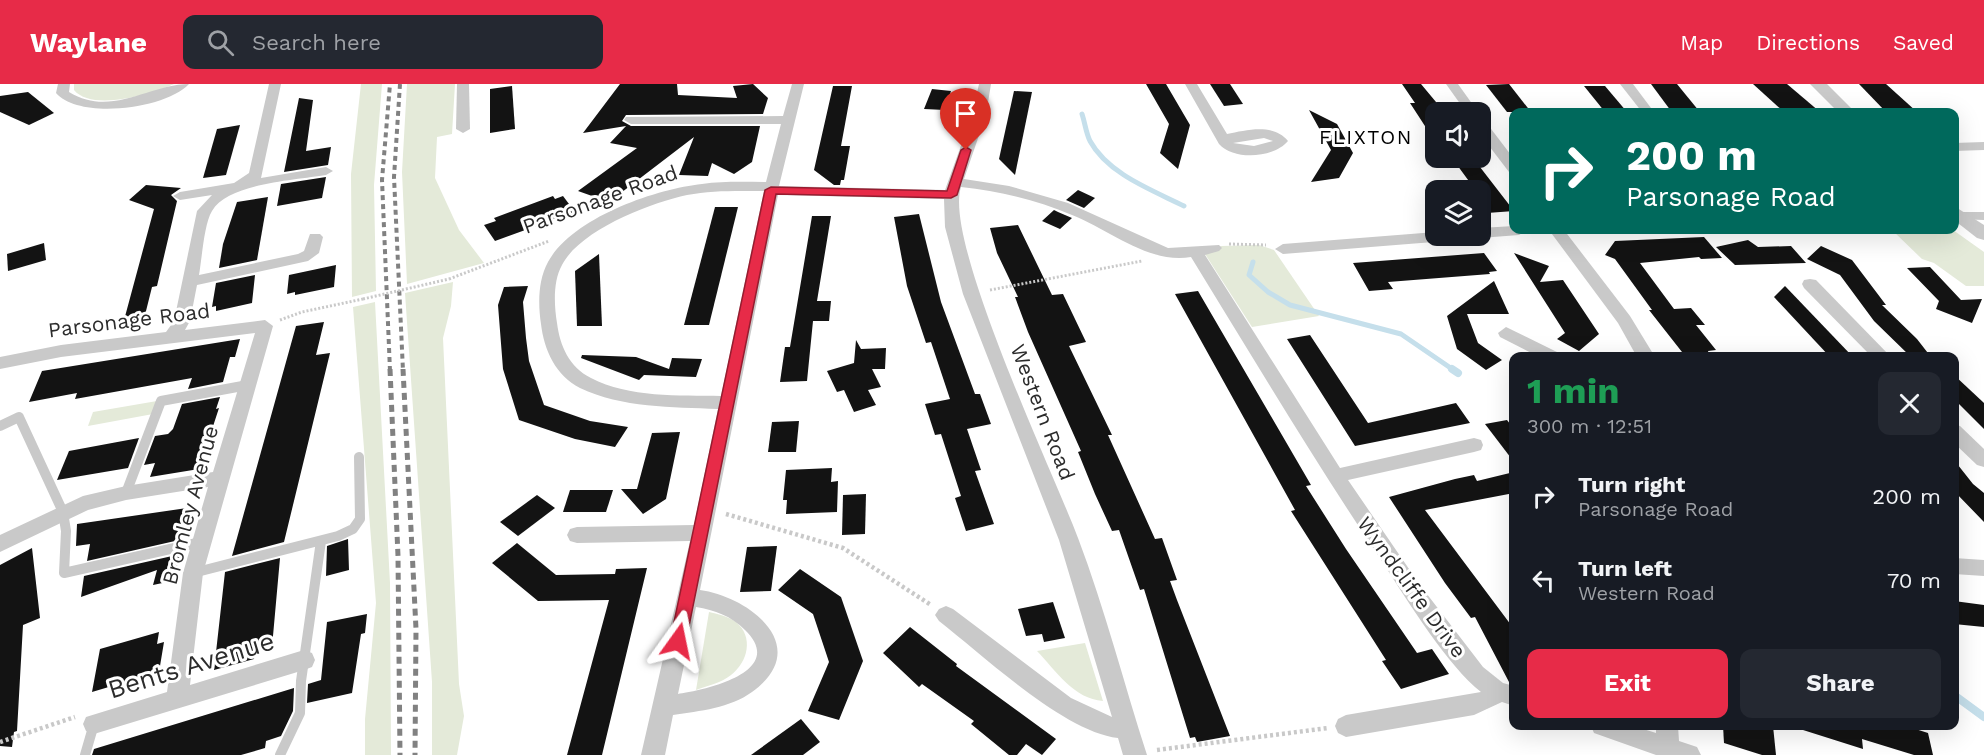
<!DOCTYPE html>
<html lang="en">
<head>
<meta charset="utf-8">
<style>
	body { margin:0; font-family:"Work Sans",sans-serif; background:#242831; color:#f1f3f6; height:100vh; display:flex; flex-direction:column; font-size:22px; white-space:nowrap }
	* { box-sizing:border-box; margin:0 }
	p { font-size:20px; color:#9ea1a6 }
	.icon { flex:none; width:33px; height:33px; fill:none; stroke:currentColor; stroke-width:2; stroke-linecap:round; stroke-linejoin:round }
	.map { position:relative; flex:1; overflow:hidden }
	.side { position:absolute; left:1509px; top:268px; width:450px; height:378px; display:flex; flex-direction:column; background:#171b24; border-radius:12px; box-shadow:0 6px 24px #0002 }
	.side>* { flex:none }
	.top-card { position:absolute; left:1509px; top:24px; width:450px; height:126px; border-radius:12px; box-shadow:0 6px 24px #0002; background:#00695c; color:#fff; overflow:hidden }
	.fabs { position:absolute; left:1425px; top:18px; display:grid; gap:12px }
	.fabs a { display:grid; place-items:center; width:66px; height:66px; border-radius:12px; background:#171b24; box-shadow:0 6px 24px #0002; font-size:30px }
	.pin { position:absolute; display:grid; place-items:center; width:51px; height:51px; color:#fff; margin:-62px -26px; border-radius:50% 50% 50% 0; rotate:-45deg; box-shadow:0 0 6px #0007 }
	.pin .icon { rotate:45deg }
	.me { position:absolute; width:66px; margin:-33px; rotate:12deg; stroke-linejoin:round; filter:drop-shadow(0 0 4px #0008) }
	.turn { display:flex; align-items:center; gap:21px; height:126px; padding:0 18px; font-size:27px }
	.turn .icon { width:78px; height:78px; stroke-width:2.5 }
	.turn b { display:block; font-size:42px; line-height:51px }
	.round { display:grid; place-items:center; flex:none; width:63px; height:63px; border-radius:12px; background:#242831 }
	.headline { display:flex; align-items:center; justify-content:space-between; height:102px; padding:0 18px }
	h1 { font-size:36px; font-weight:700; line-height:45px; color:#1e9e55 }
	.primary-button { display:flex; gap:12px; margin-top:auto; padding:12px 18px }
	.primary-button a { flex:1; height:69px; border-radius:12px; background:#e72b48; color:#fff; font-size:24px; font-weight:700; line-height:69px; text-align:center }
	.primary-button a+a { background:#242831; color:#f1f3f6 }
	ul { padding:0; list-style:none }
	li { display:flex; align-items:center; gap:18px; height:84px; padding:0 18px }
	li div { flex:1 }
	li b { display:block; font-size:22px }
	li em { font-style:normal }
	header { display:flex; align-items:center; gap:36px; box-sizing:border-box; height:84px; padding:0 30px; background:#e72b48; color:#fff }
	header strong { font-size:28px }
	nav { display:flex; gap:33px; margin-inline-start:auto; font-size:21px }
	.search { width:420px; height:54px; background:#242831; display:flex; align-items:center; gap:15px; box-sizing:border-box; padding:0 21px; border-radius:12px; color:#9ea1a6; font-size:22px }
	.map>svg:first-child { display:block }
	.green { fill:#e4ead9 }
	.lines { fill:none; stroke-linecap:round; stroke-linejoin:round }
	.stream-far1 { stroke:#c5dfeb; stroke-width:5 }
	.stream { stroke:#c5dfeb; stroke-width:8 }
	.building { fill:#131313 }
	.path-far1 { stroke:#c9c9c9; stroke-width:3; stroke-dasharray:2 2; stroke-linecap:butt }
	.path { stroke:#c9c9c9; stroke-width:4.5; stroke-dasharray:3 3; stroke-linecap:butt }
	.service { stroke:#c9c9c9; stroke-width:10 }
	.minor { fill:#c9c9c9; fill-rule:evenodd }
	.tertiary { fill:#c9c9c9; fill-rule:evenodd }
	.rail-far1 { stroke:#818181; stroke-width:4; stroke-dasharray:5 4; stroke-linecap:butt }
	.rail { stroke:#818181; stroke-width:5; stroke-dasharray:7 5; stroke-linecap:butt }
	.path-bridge { stroke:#c9c9c9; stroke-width:3; stroke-dasharray:2 2; stroke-linecap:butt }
	.route { fill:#e72b48; stroke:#961c2f; stroke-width:1.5 }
	.labels { text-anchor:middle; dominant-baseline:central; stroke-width:6; stroke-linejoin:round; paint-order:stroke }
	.far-quarter-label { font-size:20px; letter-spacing:1.5px; fill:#000; stroke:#fff }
	.street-label { font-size:21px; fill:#2c2c2c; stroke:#fff }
	.near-street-label { font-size:26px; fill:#2c2c2c; stroke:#fff }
</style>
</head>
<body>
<header>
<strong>Waylane</strong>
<div class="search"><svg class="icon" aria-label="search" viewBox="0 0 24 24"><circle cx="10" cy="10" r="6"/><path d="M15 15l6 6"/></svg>Search here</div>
<nav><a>Map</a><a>Directions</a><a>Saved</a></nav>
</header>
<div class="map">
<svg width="1984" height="671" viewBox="0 0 1984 671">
	<rect width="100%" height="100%" fill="#fff"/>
	<g class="green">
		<path d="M74,0H174C152,10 92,28 74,6Z"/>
		<path d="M361,0H382L374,101L376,207L352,213L351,90Z"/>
		<path d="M407,0H455L452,50L437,53L435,94L459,146L484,179L407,200L402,88Z"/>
		<path d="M1892,146H1953L1984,168V202H1966L1934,179L1922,175Z"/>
		<path d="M1259,161L1274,166L1319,232L1252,243L1205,170L1221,162Z"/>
		<path d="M453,198L451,222L443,254L459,600L464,632L457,671H432V598L405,209Z"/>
		<path d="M375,218L390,499L391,671H365V635L376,519L353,223Z"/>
		<path d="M157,317L153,330L88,342L93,328Z"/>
		<path d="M709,528C717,530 728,532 736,538C754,553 748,578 731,591C721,599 707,602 696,606Z"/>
		<path d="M1085,559L1103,617C1074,615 1056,587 1037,567Z"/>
	</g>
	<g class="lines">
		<g class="stream-far1">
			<path d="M1082,30C1085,39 1086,49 1090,57C1108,90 1152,106 1184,122"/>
			<path d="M1253,178L1249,191L1268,208L1290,221L1401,250L1455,287"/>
		</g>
		<g class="stream">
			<path d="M1452,285L1458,289"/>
			<path d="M1954,611L1984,633"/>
		</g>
	</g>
	<g class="building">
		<path d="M620,0H677L678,11L737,14L733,2L753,0L768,14L763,30L626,31L622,37L631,42H760L752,78L734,90L712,79L708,92L679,91L694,53L609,118L578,107L637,64L610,59L626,42L583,49Z"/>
		<path d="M1146,0H1166L1190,41L1178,85L1160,69L1169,40Z"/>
		<path d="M1210,0H1230L1243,20L1224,22Z"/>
		<path d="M1402,0H1421L1436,18V59L1410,19H1415Z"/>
		<path d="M1509,0L1531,28H1507L1486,1Z"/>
		<path d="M1651,0H1677L1699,27H1671Z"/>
		<path d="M1753,0H1787L1820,28H1784Z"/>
		<path d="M1859,0H1886L1917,28H1886Z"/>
		<path d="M512,2L515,45L490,49V5Z"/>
		<path d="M833,2H852L841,62H850L844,96H841L840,101H834L814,86Z"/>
		<path d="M1584,2H1605L1627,28H1605Z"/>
		<path d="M932,5L951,7L945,26L924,25Z"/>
		<path d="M1014,7L1032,8L1015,91L999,75Z"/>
		<path d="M28,8L54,29L29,41L0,28V12Z"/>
		<path d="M299,14L313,16L306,67L331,63L328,81L284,88Z"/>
		<path d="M1309,26L1337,40L1353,69L1339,94L1311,98L1331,66Z"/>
		<path d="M240,41L226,91L203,94L217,45Z"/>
		<path d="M1452,74H1473L1514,127L1487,129L1480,121V99L1471,100Z"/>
		<path d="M326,93L322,114L277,122L281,100Z"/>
		<path d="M146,101L181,104L171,111L177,117L157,202L152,203L144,235L123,240L154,125L129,116Z"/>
		<path d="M1078,106L1095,114L1084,124L1066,116Z"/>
		<path d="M553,112L555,115L563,112L575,128L495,157L484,141L496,137L494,134Z"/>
		<path d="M268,113L257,176L219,184L223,160L237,118Z"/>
		<path d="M715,123H738L709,241H684Z"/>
		<path d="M1054,126L1058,128L1072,134L1060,145L1042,137Z"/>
		<path d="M919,130L941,218L975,310H980L991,340L967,345L981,386L975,387L994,440L966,447L955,414L961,412L941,350L935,351L925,320L950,315L931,258L926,259L907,202L894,133Z"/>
		<path d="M812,132H831L817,217H831L829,237H813L807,297L780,298L785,263H790Z"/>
		<path d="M1018,141L1052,211L1063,210L1086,258L1069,262L1112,351H1108L1155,455L1162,454L1177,496L1170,497L1177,516L1230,652L1197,658L1195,653L1190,654L1144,505L1140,506L1119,446L1112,447L1095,410L1078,368L1081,367L1028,248L1015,213H1018L997,169L990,144Z"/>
		<path d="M1704,153L1722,174L1701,175L1699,173L1640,179L1674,225L1691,224L1705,241H1696L1716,266L1708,267L1710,273H1688L1687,268H1682L1649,226H1652L1615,175L1605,171L1615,157Z"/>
		<path d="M1748,156L1758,163L1791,162L1806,179L1735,181L1716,163Z"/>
		<path d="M44,159L46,176L8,187L7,170Z"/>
		<path d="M1821,162L1852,176L1886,221H1882L1917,255L1931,273H1911L1874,237L1840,191L1807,175Z"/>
		<path d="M1484,169L1497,187L1489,188L1490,190L1388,198L1393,205L1369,207L1353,179Z"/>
		<path d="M1514,169L1549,182L1540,198L1563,196L1599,250L1579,267L1557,255L1565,249Z"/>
		<path d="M599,170L602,242H577L575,187Z"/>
		<path d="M336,181L334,203L295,211V208L287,210L289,191Z"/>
		<path d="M1930,183L1961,216L1982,215L1972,239L1936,225L1939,217L1907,184Z"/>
		<path d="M255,191L252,219L216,227V222L212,223L216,199Z"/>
		<path d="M1494,197L1509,230H1467L1478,259L1502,276L1486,286L1457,265L1447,232Z"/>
		<path d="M528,202L523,218L526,254L529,277L544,321L590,337L628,343L615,363L575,355L519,336L503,285L498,221L504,203Z"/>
		<path d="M1785,202L1853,273H1830L1774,213Z"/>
		<path d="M1198,207L1311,401L1306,402L1346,465L1415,566L1417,569L1432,565L1449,590L1401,605L1382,577L1386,576L1291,427L1295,426L1175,210Z"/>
		<path d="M324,238L316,271L330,269L284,458L232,472L296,242Z"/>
		<path d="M1310,251L1368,339L1456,319L1470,339L1355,362L1287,255Z"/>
		<path d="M240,255L235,273H230L223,298L188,305L192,294L75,315L77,309L29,318L42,287Z"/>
		<path d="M856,256L861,265L886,264L885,285H872L881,303L868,306L876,321L854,328L844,306L837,308L827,287L854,279Z"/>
		<path d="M582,271L636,273L669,285L672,274L702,275L696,293L644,291L639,296L581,274Z"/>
		<path d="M1954,291L1984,319V345L1954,315Z"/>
		<path d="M220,313L216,325L219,324L199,385L150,393L155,379L144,381L155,352L168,350L173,345L182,320Z"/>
		<path d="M1507,336L1514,345V378L1485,340Z"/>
		<path d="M799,337L796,368H768L772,338Z"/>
		<path d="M680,348L666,415L643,430L621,405H637L652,349Z"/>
		<path d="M139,354L128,384L57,396L69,367Z"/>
		<path d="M1954,376L1973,400L1984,409V438L1954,407Z"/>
		<path d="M832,384L831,398L838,397L837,428L786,430L787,416H783L786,386Z"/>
		<path d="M1514,388V409L1425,426L1514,545V600L1509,598L1475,533L1471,534L1445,499L1389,413L1455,395L1474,391L1477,397Z"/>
		<path d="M570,406H613L606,428H563Z"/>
		<path d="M866,410L865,450L842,451L843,411Z"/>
		<path d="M537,411L555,424L518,452L500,438Z"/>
		<path d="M187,424L175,457L87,477L90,460L76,462L77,440Z"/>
		<path d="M348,455L349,486L326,492L327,462Z"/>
		<path d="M517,459L556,491L615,490L616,485L647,484L602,671H567L609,516L538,517L492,479Z"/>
		<path d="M777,462L771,507L740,508L747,463Z"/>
		<path d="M32,464L40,534L23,541L17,647L14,648L12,663L0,662V481Z"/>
		<path d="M181,470L172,497L153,501L157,486L81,513L84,492Z"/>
		<path d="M280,474L272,563L255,568L254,575L214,586L225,488Z"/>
		<path d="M800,485L841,513L863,577L839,636L808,627L829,578L813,530L778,506Z"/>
		<path d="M1954,517L1984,521V543L1954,540Z"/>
		<path d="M1053,518L1065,554L1044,558L1042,550L1026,552L1018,525Z"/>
		<path d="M367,530L365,549L361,550L352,609L307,619L308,600L321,596L327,538Z"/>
		<path d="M910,543L957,580L956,582L1056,655L1042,671L1026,660L1017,671H1009L971,640L974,637L922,600L919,603L883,569Z"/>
		<path d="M159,548L157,560L164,558L159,588L92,608L100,565Z"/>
		<path d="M294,604L293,627L281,652L266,657L265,664L241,671H92L94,665Z"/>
		<path d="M801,635L820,658L803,671H751Z"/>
		<path d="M1723,642H1773L1776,671H1762L1724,659Z"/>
		<path d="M1804,642H1906L1928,649L1933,671H1914L1862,655L1863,665L1803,646Z"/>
	</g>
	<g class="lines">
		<g class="path-far1">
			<path d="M1229,160L1266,161"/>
			<path d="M449,195L549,157"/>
			<path d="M990,206L1142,177"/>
			<path d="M280,236L302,228L363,215"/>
		</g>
		<g class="path">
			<path d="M726,430L843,464L931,521"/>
			<path d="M0,658L75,633"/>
			<path d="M1157,666L1328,644"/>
		</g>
		<g class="service">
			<path d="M0,342L19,333L63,428L66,447L64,489L201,458"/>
			<path d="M126,409L161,317L248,301"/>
			<path d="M193,489L338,452L353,445L360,435L359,373"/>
			<path d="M85,671L94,640"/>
			<path d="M280,671L300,629L301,597L321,457"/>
		</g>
		<g class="minor">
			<path d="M58,0H70L69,8C111,34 149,0 189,0C166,25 79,36 56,9Z"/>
			<path d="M269,0H281L261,94L326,83L333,87L326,91C297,96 228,99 212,127C204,140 202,174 199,191L298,170L304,167L310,150H320L323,153L319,169L308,177L197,201L190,237L185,246L265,236L273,242L203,489L190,601L304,566L312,569L315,576L312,583L304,586L94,650L86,647L83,640L86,633L167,608L183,489L208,403L126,416L88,426L0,468V451L83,412L126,402L213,388L255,249L61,273L0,285V273L61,261L166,248L174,237L197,127L212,111L180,116L173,112L180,108L234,99L249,89Z"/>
			<path d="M457,0H469L470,45L463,49L456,45Z"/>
			<path d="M792,0H804L779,102L945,106L972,31L979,0H991L986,31L964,95L1009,102L1068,119L1168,164L1219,161L1222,164L1219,167L1205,171L1340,384L1474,354L1481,356L1483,361L1481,366L1474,368L1348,396L1420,501L1483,583L1503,599L1514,602V622L1502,618L1474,631L1346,653L1338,649L1335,642L1338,635L1346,631L1481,608C1448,582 1409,519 1385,482C1317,381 1255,277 1191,173C1148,180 1110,146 1072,131C1036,116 999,107 961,103C943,157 1054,390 1078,454C1105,525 1124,600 1147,671H1123L1118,654C1064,648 984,572 939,537L935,531L939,525L946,522L953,525L1071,614L1112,633L1059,456L963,210L945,143L944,115L778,111L700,506C750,513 814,563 752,608C730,624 700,627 673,631L665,671H641L690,457L577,459L570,457L567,451L570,445L577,443L694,441L718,325C672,323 622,324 580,304C556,292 544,266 541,240C538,220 538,196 548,178C572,134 655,105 702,100C723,97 745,98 766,98L781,40H631L624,36L626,33L783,32ZM764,107L721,312C679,311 629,314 591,294C569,283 560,262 557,239C554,221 553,197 562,181C580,146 650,119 687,111C712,106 738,107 764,107ZM696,523C715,526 731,532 745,546C788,588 705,606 678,610Z"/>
			<path d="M1185,0H1197L1227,50C1247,46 1273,39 1288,57C1274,74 1234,77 1219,60ZM1264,54L1273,57L1254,62L1233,59Z"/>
			<path d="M1446,0H1458L1478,28H1466Z"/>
			<path d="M1620,0H1633L1654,28H1642Z"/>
			<path d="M1480,36L1485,37L1514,75V89L1509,88L1480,50Z"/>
			<path d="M1984,58V66L1954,67V59Z"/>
			<path d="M1961,128H1984V136L1956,135V129Z"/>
			<path d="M1514,142V146H1527L1519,151L1480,154L1474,152H1480V144Z"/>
			<path d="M1549,146H1564L1630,232L1655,273H1637L1618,239Z"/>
			<path d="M1436,148V152H1454L1446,157L1283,170L1275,165L1283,160Z"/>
			<path d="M1810,195L1816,196L1891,273H1872L1804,204L1802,200L1804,196Z"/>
			<path d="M1506,243L1559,269L1562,273H1539L1500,253L1498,249Z"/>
			<path d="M1954,340L1960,342L1984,365V383L1977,381L1954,359Z"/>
			<path d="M1954,474L1984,476V492L1954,490Z"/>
			<path d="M1591,642H1634L1656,649V642H1678L1679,657L1697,663L1701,671H1656L1594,649Z"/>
		</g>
		<g class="tertiary">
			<path d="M1810,0H1827L1855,28H1838Z"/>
			<path d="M1954,122L1984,141V156L1977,154L1954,136Z"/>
		</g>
		<g class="rail-far1">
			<path d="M400,0L394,93L403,287"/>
			<path d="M390,287L382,96L390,0"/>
		</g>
		<g class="rail">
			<path d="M390,285L398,472L400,671"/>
			<path d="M403,285L416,545L415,671"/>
		</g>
		<path class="path-bridge" d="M363,215L449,195"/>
	</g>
	<path class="route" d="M966,63L971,66L957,111L951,114L776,110L686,557L683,562H672L670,557L765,106L771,103L947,107L961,66Z"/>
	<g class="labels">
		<g class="far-quarter-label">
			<text x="1366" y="53">FLIXTON</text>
		</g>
		<g class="street-label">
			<text transform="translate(600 115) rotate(-20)">Parsonage Road</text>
			<text transform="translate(129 236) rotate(-7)">Parsonage Road</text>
			<text transform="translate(1043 328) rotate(69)">Western Road</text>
			<text transform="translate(190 421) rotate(-75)">Bromley Avenue</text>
			<text transform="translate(1412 503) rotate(54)">Wyndcliffe Drive</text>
		</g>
		<g class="near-street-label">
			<text transform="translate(191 581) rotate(-17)">Bents Avenue</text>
		</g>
	</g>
</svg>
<div class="fabs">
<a><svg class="icon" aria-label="sound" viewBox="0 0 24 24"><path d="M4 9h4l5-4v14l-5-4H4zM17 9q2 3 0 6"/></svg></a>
<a><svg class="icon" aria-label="layers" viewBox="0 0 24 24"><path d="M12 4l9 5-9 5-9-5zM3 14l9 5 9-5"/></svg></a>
</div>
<div class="pin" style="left:966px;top:66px;background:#d93025"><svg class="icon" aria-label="arrive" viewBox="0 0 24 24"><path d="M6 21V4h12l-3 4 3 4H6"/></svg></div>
<svg class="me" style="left:678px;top:557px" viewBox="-20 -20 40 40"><path d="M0-17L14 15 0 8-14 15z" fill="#e72b48" stroke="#fff" stroke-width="4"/></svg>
<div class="top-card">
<div class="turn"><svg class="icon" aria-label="right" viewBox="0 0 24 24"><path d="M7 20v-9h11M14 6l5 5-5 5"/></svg><div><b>200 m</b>Parsonage Road</div></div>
</div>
<section class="side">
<div class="headline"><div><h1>1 min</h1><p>300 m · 12:51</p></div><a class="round"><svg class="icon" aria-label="close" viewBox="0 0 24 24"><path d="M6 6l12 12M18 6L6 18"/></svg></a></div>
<ul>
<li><svg class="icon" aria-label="right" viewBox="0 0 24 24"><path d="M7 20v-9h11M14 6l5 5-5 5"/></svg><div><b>Turn right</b><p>Parsonage Road</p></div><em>200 m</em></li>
<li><svg class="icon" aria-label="left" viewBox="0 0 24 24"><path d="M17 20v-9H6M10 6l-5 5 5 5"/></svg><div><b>Turn left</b><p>Western Road</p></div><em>70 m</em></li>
</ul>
<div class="primary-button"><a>Exit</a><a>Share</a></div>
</section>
</div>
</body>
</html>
